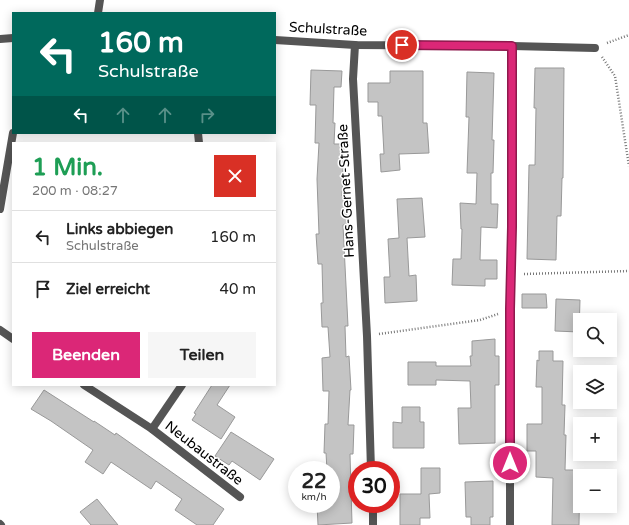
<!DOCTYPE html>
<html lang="de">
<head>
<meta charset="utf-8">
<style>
	body { margin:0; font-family:"Varela Round",sans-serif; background:#f6f6f6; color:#222; height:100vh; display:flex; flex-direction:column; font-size:15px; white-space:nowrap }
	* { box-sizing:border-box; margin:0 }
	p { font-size:13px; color:#767676 }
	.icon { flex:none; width:22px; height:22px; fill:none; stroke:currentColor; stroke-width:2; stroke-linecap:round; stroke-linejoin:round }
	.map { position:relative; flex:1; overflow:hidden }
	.panel { position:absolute; left:12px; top:142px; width:264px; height:244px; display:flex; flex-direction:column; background:#fff; border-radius:0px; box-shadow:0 2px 10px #0003 }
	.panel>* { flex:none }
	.hud { position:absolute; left:12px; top:12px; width:264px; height:122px; border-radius:0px; box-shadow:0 2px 10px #0003; background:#00695c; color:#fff; overflow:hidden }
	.tools { position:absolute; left:573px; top:313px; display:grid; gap:8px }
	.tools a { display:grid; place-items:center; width:44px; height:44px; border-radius:0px; background:#fff; box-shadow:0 2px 10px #0003; font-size:20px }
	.speed { position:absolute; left:288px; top:461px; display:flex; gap:8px; font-size:20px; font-weight:700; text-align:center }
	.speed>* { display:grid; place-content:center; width:52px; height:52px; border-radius:50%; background:#fff; box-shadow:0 2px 10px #0003; line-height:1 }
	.speed small { font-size:10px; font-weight:400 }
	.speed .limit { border:6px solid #d22; background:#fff; color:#111 }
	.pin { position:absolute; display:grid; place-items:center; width:34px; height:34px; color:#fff; margin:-17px; border:2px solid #fff; border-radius:50%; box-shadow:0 1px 4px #0007 }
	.me { position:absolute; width:44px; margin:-22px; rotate:0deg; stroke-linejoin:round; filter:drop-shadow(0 0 3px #0008) }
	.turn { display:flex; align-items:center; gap:14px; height:84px; padding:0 20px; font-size:18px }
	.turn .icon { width:52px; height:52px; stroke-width:2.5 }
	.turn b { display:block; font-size:28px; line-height:34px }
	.lanes { display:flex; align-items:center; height:38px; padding:0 20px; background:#0003; justify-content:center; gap:20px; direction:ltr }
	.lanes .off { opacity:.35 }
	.round { display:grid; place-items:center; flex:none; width:42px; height:42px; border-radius:0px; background:#f6f6f6 }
	.headline { display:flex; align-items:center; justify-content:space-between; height:68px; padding:0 20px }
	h1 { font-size:24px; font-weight:700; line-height:30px; color:#1e9e55 }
	.primary-button { display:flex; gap:8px; margin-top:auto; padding:8px 20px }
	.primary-button a { flex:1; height:46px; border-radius:0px; background:#db2777; color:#fff; font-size:16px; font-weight:700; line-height:46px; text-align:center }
	.primary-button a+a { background:#f6f6f6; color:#222 }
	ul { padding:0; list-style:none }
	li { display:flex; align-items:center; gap:12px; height:52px; padding:0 20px; border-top:1px solid #e0e0e0 }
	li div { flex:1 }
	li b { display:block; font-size:15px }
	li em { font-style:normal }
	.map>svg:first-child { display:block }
	.building { fill:#c4c4c4; stroke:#999 }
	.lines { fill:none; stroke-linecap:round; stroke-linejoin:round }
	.path { stroke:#777; stroke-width:2.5; stroke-dasharray:1 2; stroke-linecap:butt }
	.service { stroke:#555; stroke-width:8 }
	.minor { stroke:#555; stroke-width:8 }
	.route-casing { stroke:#8e194d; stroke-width:10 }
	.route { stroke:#db2777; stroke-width:7 }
	.labels { text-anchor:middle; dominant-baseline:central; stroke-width:3; stroke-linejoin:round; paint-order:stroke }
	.street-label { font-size:14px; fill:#000; stroke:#fff }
</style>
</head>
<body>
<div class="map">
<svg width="629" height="525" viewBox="0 0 629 525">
	<rect width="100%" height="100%" fill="#fff"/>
	<g class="building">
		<path d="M535,68H564L563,178H562L561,216H557L556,260L527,259L529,165H535L536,108H534Z"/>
		<path d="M311,70L342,71L341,87H334L333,123H335L334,144H344L342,196H346L347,225H343L348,326H345L346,357L349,356L351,390H350L348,425H354L353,454H350L352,523L318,525L317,504H331V470H327L326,453H324L325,424H328L329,391H323L322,358L330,357L328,327H322L321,303H323L322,264H318L316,234H319L317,179L319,143H315L316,105H310Z"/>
		<path d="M390,71H423V123H427L429,153L399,154L400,170L381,172L380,154H384L382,116H378V102H368V83H390Z"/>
		<path d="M467,72L494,73L492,140H494L493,173H491V204H498L497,228L481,227L480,260H497V279H485V286L452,285L453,259H461L462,229H461L460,203L476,204L477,173H467L469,117H466Z"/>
		<path d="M422,198L425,237L407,238L409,276L416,275L417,301L385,303L384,277H390L388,239L399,238L397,199Z"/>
		<path d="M522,294H546L547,308H522Z"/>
		<path d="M556,299L580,300L579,332L555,331Z"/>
		<path d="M495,339V356H499V385H495V443L459,444L458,408H471L470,381L436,380V385H408V362H436V366H471L470,356H472V341Z"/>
		<path d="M539,351H553V361H563L562,405H565L564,435H566L565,470H580L579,525H552L553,478L536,477V451H527V424H542V387H536L537,360L539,361Z"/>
		<path d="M212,385H230L217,405L235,417L221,439L192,420L196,414L194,413Z"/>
		<path d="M44,390L94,422V421L115,435L116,433L224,509L213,525H197L175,510L182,499L156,481L151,489L111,462L103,474L85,462L93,450L51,421L31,409Z"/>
		<path d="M402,407H420V422H424V448H393V422L402,423Z"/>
		<path d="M231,432L274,459L260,480L232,461L229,465L215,456Z"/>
		<path d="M421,468H440V493L429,494L430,518H420V525H400V494H421Z"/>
		<path d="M493,481V517H490V525H471V517H466L465,482Z"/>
		<path d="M97,499L118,525H91L80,512Z"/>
	</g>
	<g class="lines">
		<g class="path">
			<path d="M607,43L629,35"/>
			<path d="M602,57L615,76L629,166"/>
			<path d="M524,274L629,271"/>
			<path d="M379,334L480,320L498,314"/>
		</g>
		<path class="service" d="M0,524L1,525"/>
		<g class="minor">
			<path d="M98,13L100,0"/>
			<path d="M0,39L13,38"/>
			<path d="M275,40L355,45L512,46L595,48"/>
			<path d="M355,45L353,79L367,336L371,470"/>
			<path d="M198,133L199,143"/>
			<path d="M0,209L13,133"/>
			<path d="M0,330L13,339"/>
			<path d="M84,385L152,429L240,497"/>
			<path d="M152,429L182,385"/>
			<path d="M373,504V525"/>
			<path d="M510,525V309L512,227V46"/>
		</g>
	</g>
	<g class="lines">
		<defs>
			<path id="route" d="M402,45L512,46V227L510,309V463"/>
		</defs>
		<use href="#route" class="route-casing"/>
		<use href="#route" class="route"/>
	</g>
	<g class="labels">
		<g class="street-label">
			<text transform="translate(328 29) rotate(3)">Schulstraße</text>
			<text transform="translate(346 191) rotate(-93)">Hans-Gernet-Straße</text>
			<text transform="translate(204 453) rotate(38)">Neubaustraße</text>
		</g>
	</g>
</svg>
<div class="tools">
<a><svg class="icon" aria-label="search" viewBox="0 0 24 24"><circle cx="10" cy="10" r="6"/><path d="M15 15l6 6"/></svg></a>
<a><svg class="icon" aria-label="layers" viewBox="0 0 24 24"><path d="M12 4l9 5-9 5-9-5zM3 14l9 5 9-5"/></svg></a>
<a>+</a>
<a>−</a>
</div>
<div class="speed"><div>22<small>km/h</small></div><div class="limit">30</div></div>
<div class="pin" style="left:402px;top:45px;background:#d93025"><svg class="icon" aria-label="arrive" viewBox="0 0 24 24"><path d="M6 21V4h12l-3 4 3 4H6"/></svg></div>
<svg class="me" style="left:510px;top:463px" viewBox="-20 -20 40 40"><circle r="17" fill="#db2777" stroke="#fff" stroke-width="3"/><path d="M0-11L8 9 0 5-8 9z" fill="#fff"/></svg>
<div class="hud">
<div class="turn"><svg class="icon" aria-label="left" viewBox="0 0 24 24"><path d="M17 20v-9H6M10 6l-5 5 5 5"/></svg><div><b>160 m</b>Schulstraße</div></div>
<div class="lanes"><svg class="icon" aria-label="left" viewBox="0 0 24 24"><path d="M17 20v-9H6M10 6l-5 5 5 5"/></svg><svg class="icon off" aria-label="ahead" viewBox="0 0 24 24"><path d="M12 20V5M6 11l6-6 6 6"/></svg><svg class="icon off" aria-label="ahead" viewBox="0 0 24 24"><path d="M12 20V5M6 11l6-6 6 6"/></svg><svg class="icon off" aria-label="right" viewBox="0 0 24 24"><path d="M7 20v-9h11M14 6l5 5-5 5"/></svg></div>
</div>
<section class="panel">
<div class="headline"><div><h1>1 Min.</h1><p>200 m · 08:27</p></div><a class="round" style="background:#d93025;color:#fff"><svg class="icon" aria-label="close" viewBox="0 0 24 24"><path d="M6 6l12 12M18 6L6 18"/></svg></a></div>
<ul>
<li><svg class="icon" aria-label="left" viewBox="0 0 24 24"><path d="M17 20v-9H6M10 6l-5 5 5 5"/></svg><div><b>Links abbiegen</b><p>Schulstraße</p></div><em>160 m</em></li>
<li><svg class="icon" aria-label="arrive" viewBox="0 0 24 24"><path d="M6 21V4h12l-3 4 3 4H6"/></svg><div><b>Ziel erreicht</b></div><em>40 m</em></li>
</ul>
<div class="primary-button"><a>Beenden</a><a>Teilen</a></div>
</section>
</div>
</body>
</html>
